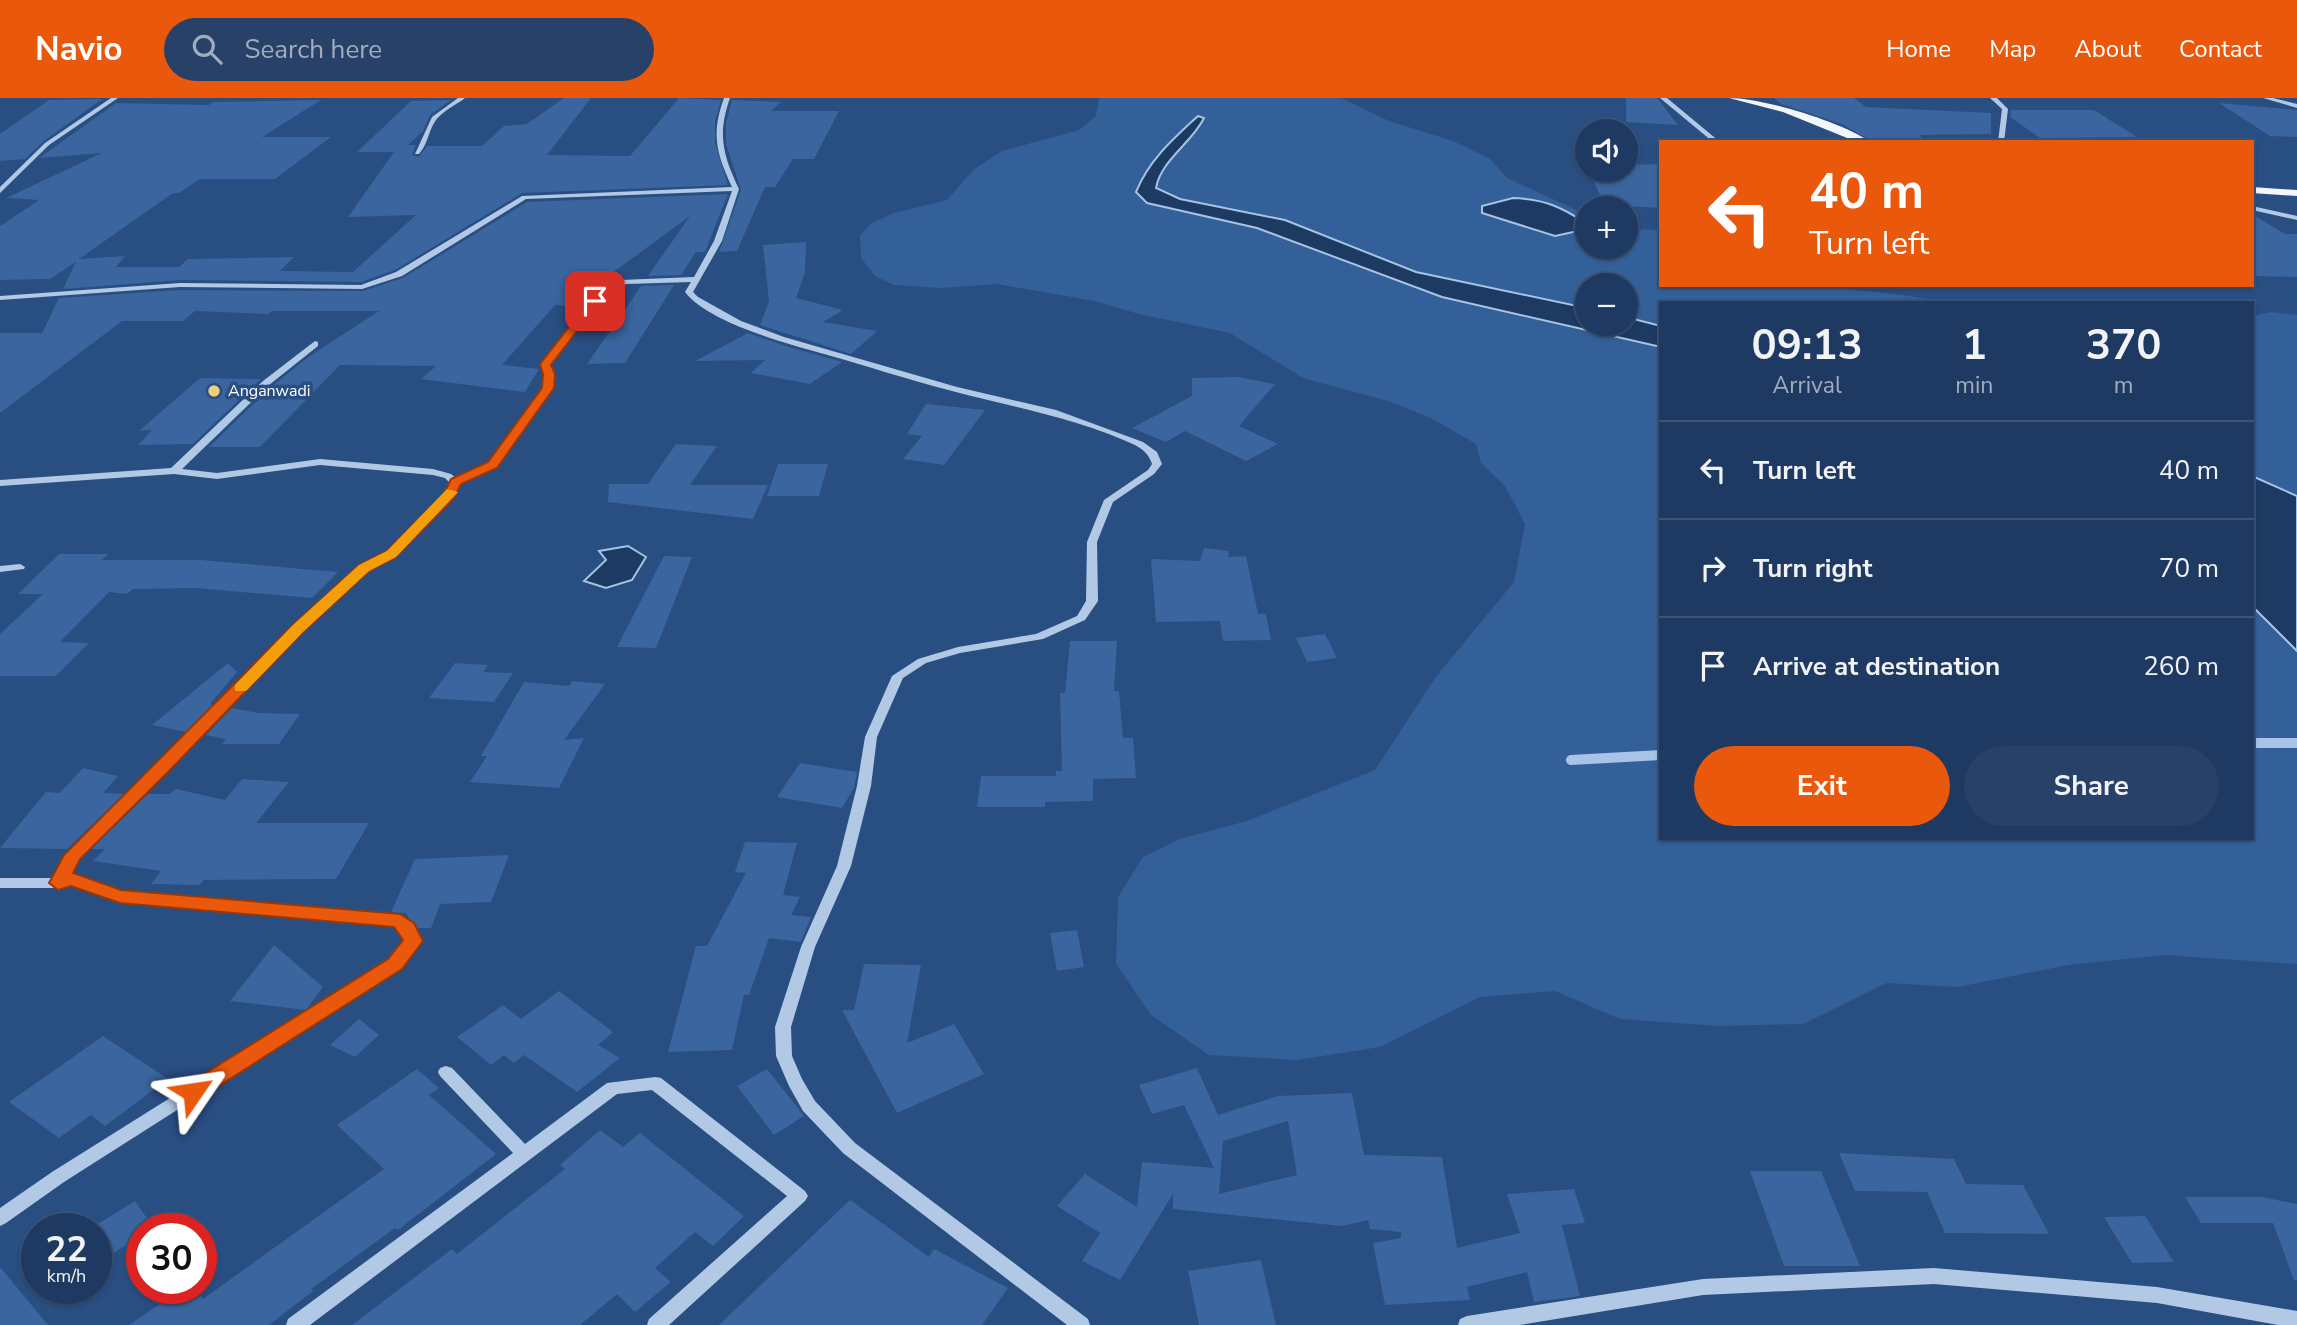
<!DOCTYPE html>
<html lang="en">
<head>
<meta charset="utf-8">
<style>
	body { margin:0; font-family:"Nunito Sans",sans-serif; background:#274168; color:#f1f3f6; height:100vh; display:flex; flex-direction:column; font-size:26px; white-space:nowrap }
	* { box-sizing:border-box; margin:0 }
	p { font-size:23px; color:#a1adbe }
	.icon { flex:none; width:38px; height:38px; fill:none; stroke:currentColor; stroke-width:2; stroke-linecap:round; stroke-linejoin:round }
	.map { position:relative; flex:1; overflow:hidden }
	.drawer { position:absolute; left:1659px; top:203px; width:595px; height:539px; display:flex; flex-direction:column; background:#1f3a62; border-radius:0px; box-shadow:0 2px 5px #0004,0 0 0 2px #3c5477 }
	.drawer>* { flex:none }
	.hud { position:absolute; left:1659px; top:42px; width:595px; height:147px; border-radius:0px; box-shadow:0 2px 5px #0004,0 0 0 2px #3c5477; background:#ea580c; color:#fff; overflow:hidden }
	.fabs { position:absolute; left:1575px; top:21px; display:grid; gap:14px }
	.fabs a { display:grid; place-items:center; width:63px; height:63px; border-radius:50%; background:#1f3a62; box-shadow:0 2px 5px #0004,0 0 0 2px #3c5477; font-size:35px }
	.speed { position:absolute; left:21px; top:1115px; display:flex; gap:14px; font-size:35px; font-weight:700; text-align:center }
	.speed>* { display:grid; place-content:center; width:91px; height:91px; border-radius:50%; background:#1f3a62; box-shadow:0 2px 5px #0004,0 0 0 2px #3c5477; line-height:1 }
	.speed small { font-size:18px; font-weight:400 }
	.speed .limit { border:10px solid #d22; background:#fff; color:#111 }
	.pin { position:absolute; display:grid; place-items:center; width:60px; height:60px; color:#fff; margin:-30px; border-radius:14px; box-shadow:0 4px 10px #0006 }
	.me { position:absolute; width:77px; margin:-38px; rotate:58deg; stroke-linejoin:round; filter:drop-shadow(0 0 5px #0008) }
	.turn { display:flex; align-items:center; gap:24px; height:147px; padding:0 35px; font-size:32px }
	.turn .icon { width:91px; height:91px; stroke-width:2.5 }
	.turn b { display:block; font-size:49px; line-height:60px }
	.eta { display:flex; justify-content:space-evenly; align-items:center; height:119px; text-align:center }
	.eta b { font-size:42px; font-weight:700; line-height:49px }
	.button { display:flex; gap:14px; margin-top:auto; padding:14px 35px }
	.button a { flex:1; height:80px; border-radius:42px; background:#ea580c; color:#fff; font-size:28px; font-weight:700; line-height:80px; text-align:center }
	.button a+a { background:#274168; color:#f1f3f6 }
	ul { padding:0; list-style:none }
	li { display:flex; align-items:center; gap:21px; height:98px; padding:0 35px; border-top:2px solid #3c5477 }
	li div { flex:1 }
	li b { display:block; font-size:26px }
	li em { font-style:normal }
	header { display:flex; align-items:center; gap:42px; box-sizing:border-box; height:98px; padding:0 35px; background:#ea580c; color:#fff }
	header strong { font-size:33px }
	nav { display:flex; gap:38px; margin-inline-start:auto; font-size:24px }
	.search { width:490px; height:63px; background:#274168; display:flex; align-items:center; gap:18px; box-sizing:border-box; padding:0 24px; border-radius:38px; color:#a1adbe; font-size:26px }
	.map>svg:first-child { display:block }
	.green { fill:#346099; fill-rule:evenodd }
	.water { fill:#1d3a63; stroke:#a7c3e6; stroke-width:2 }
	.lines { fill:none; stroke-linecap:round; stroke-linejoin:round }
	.stream { stroke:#a7c3e6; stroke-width:10 }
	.building { fill:#3a659e; fill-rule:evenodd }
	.minor { fill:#b2c9e6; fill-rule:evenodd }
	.major { fill:#f3f7fd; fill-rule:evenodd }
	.route { fill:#ea580c; stroke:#983908; stroke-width:2 }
	.slow { fill:#f59e0b }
	.poi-dot { fill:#edce79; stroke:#294e82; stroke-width:2.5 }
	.labels { text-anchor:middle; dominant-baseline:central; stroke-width:7; stroke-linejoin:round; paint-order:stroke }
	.far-poi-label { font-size:16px; fill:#fff; stroke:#294e82; text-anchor:start }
</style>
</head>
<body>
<header>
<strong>Navio</strong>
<div class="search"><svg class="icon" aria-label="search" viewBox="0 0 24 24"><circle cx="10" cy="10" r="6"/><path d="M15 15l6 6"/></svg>Search here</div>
<nav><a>Home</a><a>Map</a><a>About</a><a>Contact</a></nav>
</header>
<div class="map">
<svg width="2297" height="1227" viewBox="0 0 2297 1227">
	<rect width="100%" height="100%" fill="#294e82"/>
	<path class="green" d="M1099,0H1341L1389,23L1453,43L1490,61L1507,80L1587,117V149H1626V131L1661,132V187C1757,187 1855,186 1950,205H1661V740H2252V218L2271,214L2297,217V866L2165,857L2068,867L1958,889L1887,885L1803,926L1718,928L1620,921L1555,893L1480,899L1380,949L1297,962L1209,957L1151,917L1116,866L1118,799L1143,759L1180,741L1247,723L1375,672L1435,580L1514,484L1525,426L1505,388L1481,365L1476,346L1431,320L1388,303L1303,280L1230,235L1139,216L1095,203L997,186L941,190L894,187L875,178L861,160L860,137L872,125L894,115L947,102L973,72L1002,53L1079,32L1096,18ZM1587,187H1626V226H1587Z"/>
	<g class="water">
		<path d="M1198,18L1204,20C1192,45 1161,62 1156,90L1180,101L1285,122L1416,174L1587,210V226H1626V219L1661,228V249L1442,199L1257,130L1147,105L1136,94C1149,62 1173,41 1198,18Z"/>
		<path d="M1513,100C1544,101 1562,109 1587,126V131L1555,138L1482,115V108Z"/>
		<path d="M2252,378L2297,398V553L2252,508Z"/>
		<path d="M628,448L646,459L632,482L606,490L584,483L606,462L599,453Z"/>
	</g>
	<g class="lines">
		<g class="stream">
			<path d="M2252,645H2297"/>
			<path d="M1571,662L1661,657"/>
		</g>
	</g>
	<g class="building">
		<path d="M564,0H591L547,57L630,58L679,0L721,2L715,24V45L728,87L522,95L395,172L361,184L180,182L63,191L76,164L50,181L0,182V128L39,102L6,100L102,55L39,60L116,5L209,7L213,4L321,2L262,39H331L275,81H200L179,95H173L79,161L125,158L116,169H179L188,161L294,159L280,173L353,174L416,117L348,119L394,54H357L411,3L451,2L430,17L423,33L408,47H416L412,57L419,59L427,48H482L504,28L527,26Z"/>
		<path d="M1626,0H1657L1678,27L1626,24Z"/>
		<path d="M1774,0H1854L1866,9L1991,15V36L1919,37L1926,44H1873L1842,26L1781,6Z"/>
		<path d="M102,1L44,43L25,61L0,63V36L49,2Z"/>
		<path d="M732,2L781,4L771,13H839L814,61H793L775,89H765L737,153L719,154L741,92L726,46V25Z"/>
		<path d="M2219,5L2297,12V39L2270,38Z"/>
		<path d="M2011,12H2094L2137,39L2040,40L2010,19Z"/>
		<path d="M1661,66V110L1604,107L1589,72H1626V67Z"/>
		<path d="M728,96L705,154H696L681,177L648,178L690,118L567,208L555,207L502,267L539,271L525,294L421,281L436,268L340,267L260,349H209L271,289L307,260L379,213H272L268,216L195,213L183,223H122L0,315V235H42L59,200L180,192L363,193L403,180L527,104Z"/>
		<path d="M2252,116L2285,136H2297V179L2252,178Z"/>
		<path d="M806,144L805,174L796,200L843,212L823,224L877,233L851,256L760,227L769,203L763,147Z"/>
		<path d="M674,187L625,265L587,266L641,188Z"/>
		<path d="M748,235L789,249L842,264L810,286L751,275L765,262L695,263Z"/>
		<path d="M1238,279L1275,286L1239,328L1278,346L1246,363L1185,333L1166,344L1132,330L1192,298V280Z"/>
		<path d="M200,280L261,281L193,346L138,347L152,332L139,333Z"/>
		<path d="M926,306L985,312L944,367L903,361L922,338L907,336Z"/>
		<path d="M676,346L717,348L690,387H768L753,421L608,404L609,386H648Z"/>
		<path d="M778,366H828L819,398H767Z"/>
		<path d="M1204,450L1229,453L1228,459L1246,458L1258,516H1266L1271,542L1223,543L1220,523L1156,524L1151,461L1200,463Z"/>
		<path d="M59,456H108L102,462H200L338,474L312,500L196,490L133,491L127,496L109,494L60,544L89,545L56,578H0V536L43,496H18Z"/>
		<path d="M664,458L692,459L656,550L617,549Z"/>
		<path d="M1325,536L1337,560L1307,564L1296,540Z"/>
		<path d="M1070,543H1117L1114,593H1119L1123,640H1133L1136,680L1093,681V703L1045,704V709H977L981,678H1056V673H1062L1060,595H1065Z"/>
		<path d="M228,565L237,574L210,606L213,607L187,634L152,627Z"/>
		<path d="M455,565L488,567L483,574L513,575L494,604L429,600Z"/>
		<path d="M572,583L605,586L564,642L584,640L559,690L470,684L487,658H481L524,584L569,588Z"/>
		<path d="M232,610L259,615L300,616L279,646H222L226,641L206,637Z"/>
		<path d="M800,665L857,674L854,690L842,710L777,699Z"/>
		<path d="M83,670L118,678L103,695L124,696L67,751L0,750L46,694L60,695Z"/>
		<path d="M242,681L289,684L256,725H369L336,781L204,782L200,787L151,786L161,773L93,763L105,751H91L148,696H169L176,691L225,702Z"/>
		<path d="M745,744L797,745L783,797L800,799L791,817L811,819L801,844L769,840L749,897H744L732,952L668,954L696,848H707L746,775L735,774Z"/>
		<path d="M509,757L491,804L440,806L431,830H415L406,815L391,814L415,761Z"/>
		<path d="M1077,832L1084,869L1057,873L1050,835Z"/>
		<path d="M274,847L323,889L306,912L230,903Z"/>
		<path d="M864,866L921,867L907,945L954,926L984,976L897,1015L842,912H854Z"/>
		<path d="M559,893L613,934L598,947L620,960L577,994L524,957L514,965L504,957L491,967L457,939L503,907L521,921Z"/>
		<path d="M359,921L379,937L355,959L330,947Z"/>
		<path d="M103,938L168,981L105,1028L91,1017L59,1040L9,1004Z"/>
		<path d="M1197,970L1218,1017L1278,998L1352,995L1364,1057L1442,1059L1457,1150L1520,1135L1507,1096L1574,1091L1585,1125L1562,1127L1580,1198L1534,1204L1527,1174L1467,1189L1470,1202L1385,1207L1373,1145L1401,1140V1134L1370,1131L1368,1122L1342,1128L1173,1111V1096L1120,1182L1082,1163L1100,1135L1057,1108L1085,1076L1137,1109L1142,1064L1214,1070L1184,1007L1152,1016L1139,987ZM1288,1023L1297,1077L1219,1096L1223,1043Z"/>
		<path d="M417,971L439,990L429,997L496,1056L398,1132L395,1130L311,1191L313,1193L269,1227H129L183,1190H195L203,1201L384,1071L337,1027Z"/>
		<path d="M767,971L804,1018L774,1037L737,988Z"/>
		<path d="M600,1032L623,1049L640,1035L744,1118L713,1148L695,1134L655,1170L671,1184L635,1214L617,1196L580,1227H352L452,1151L457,1156L565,1071L560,1067Z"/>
		<path d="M1839,1055L1954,1061L1966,1086L2023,1087L2049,1136L1945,1135L1927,1094L1855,1093Z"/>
		<path d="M1750,1073H1821L1860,1168H1784Z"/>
		<path d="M2185,1099H2262L2297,1106V1182H2294L2273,1125H2201Z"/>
		<path d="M850,1102L929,1159L934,1151L1008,1190L982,1227H719Z"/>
		<path d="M135,1103L153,1129L142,1130V1137L96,1166V1127Z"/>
		<path d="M2145,1118L2174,1164L2132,1165L2104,1119Z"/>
		<path d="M1261,1162L1276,1227H1199L1188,1173Z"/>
		<path d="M0,1169L48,1227H0Z"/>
	</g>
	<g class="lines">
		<g class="minor">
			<path d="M111,0H118L49,47L0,95V89L45,45Z"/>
			<path d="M458,0H465C455,8 441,13 434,25C428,36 427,47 419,56H415L432,19Z"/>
			<path d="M724,0H730C717,37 723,57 739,91L722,143L693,194L698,199L741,223L784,239L957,289L1056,312L1143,344L1157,354L1162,366L1154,376L1113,404L1097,444L1098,503L1085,522L1043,541L960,555L926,565L903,580L877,639L871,688L851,768L815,849L791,929L792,958L802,981L815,1003L855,1045L1088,1221L1090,1227H1067L843,1055L803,1013L789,988L776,958L775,929L801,849L837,768L857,688L865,639L892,578L918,561L958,549L1036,536L1077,518L1086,503L1087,444L1104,402L1148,372L1152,366C1149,357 1144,352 1135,347C1077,320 1013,309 952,293C909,282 867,268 824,256C786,245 709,225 685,194L691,184L626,186L598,205L549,266L553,276L552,290L495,369L459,386L454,399L412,442L395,458L368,472L302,532L167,674L78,760L69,777L121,793L400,817L405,818L420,843L418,847L400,870L64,1084L6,1125L0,1128V1110L52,1074L390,862L405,843L396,827L120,803L71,786L58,790H0V780H53L67,754L157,668L294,528L360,468L387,454L404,438L445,396L450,385L445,380L433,377L320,367L217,381L174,376L0,388V382L171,370L263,283L315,243L318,244V248L269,287L182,371L217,375L320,361L433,371L451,376L456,380L489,365L544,290L545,276L541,266L592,201L621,182L694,179L714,143L732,93L526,101L402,178L362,191L180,189L0,202V198L180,185L361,187L396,174L522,98L732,89C716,55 711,36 724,0Z"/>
			<path d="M1660,0H1667L1720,44H1713Z"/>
			<path d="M1990,0H1997L2008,11L2004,44H1998L2002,11Z"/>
			<path d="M2263,0H2273L2297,6V10Z"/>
			<path d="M2252,108L2297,118V122L2252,112Z"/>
			<path d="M20,466L25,469L24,471L0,474V468Z"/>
			<path d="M446,968L452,970L525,1046L607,985L655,979L661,980L805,1093L808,1098L805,1103L669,1227H647L649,1221L787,1098L652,992L617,996L310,1227H286L288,1221L513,1055L440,978L438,974L440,970Z"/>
			<path d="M1934,1170L2157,1189L2297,1213V1227H2278L2157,1205L1934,1186L1703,1197L1520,1227H1458L1460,1221L1467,1218L1703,1181Z"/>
		</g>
		<g class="major">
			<path d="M1729,0C1763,0 1842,24 1870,44H1857L1783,14Z"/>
			<path d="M2252,89L2297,92V98L2252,95Z"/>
		</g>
	</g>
	<path class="route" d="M591,201L600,203L551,267L555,276L554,290L497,370L461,386L454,400L396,459L369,473L303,534L168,674L80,761L73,775L121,792L400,816L414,825L423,843L402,871L200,1000L193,1002L185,1000L182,994L185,988L388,861L403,842L394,829L120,805L71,788L58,792L49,785L64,757L293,527L359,467L387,453L444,396L451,381L488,364L542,290L543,276L540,266Z"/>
	<path class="slow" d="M447,391L458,394L396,459L369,473L303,534L246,593H235V587L293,527L359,467L387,453Z"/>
	<circle class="poi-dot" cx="214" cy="293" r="7"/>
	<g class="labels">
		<g class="far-poi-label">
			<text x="228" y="293">Anganwadi</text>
		</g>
	</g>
</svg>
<div class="fabs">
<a><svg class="icon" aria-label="sound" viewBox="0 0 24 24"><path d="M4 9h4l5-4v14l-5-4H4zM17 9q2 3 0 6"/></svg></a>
<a>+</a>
<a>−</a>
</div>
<div class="speed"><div>22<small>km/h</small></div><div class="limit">30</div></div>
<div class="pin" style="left:595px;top:203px;background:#d93025"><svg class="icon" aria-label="arrive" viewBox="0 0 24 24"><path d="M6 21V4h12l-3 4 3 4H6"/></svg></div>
<svg class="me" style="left:193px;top:994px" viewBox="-20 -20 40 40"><path d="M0-17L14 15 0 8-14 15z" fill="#ea580c" stroke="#fff" stroke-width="4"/></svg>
<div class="hud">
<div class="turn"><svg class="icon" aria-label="left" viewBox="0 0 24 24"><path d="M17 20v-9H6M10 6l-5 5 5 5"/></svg><div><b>40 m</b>Turn left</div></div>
</div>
<section class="drawer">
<div class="eta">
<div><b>09:13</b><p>Arrival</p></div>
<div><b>1</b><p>min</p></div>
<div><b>370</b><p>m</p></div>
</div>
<ul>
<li><svg class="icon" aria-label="left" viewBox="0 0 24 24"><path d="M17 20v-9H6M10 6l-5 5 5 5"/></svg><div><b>Turn left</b></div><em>40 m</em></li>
<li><svg class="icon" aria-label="right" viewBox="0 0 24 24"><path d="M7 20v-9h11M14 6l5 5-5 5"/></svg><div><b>Turn right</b></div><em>70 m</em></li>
<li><svg class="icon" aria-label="arrive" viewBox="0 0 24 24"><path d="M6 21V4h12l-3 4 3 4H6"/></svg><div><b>Arrive at destination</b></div><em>260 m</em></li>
</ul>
<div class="button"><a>Exit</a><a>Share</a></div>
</section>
</div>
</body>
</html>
